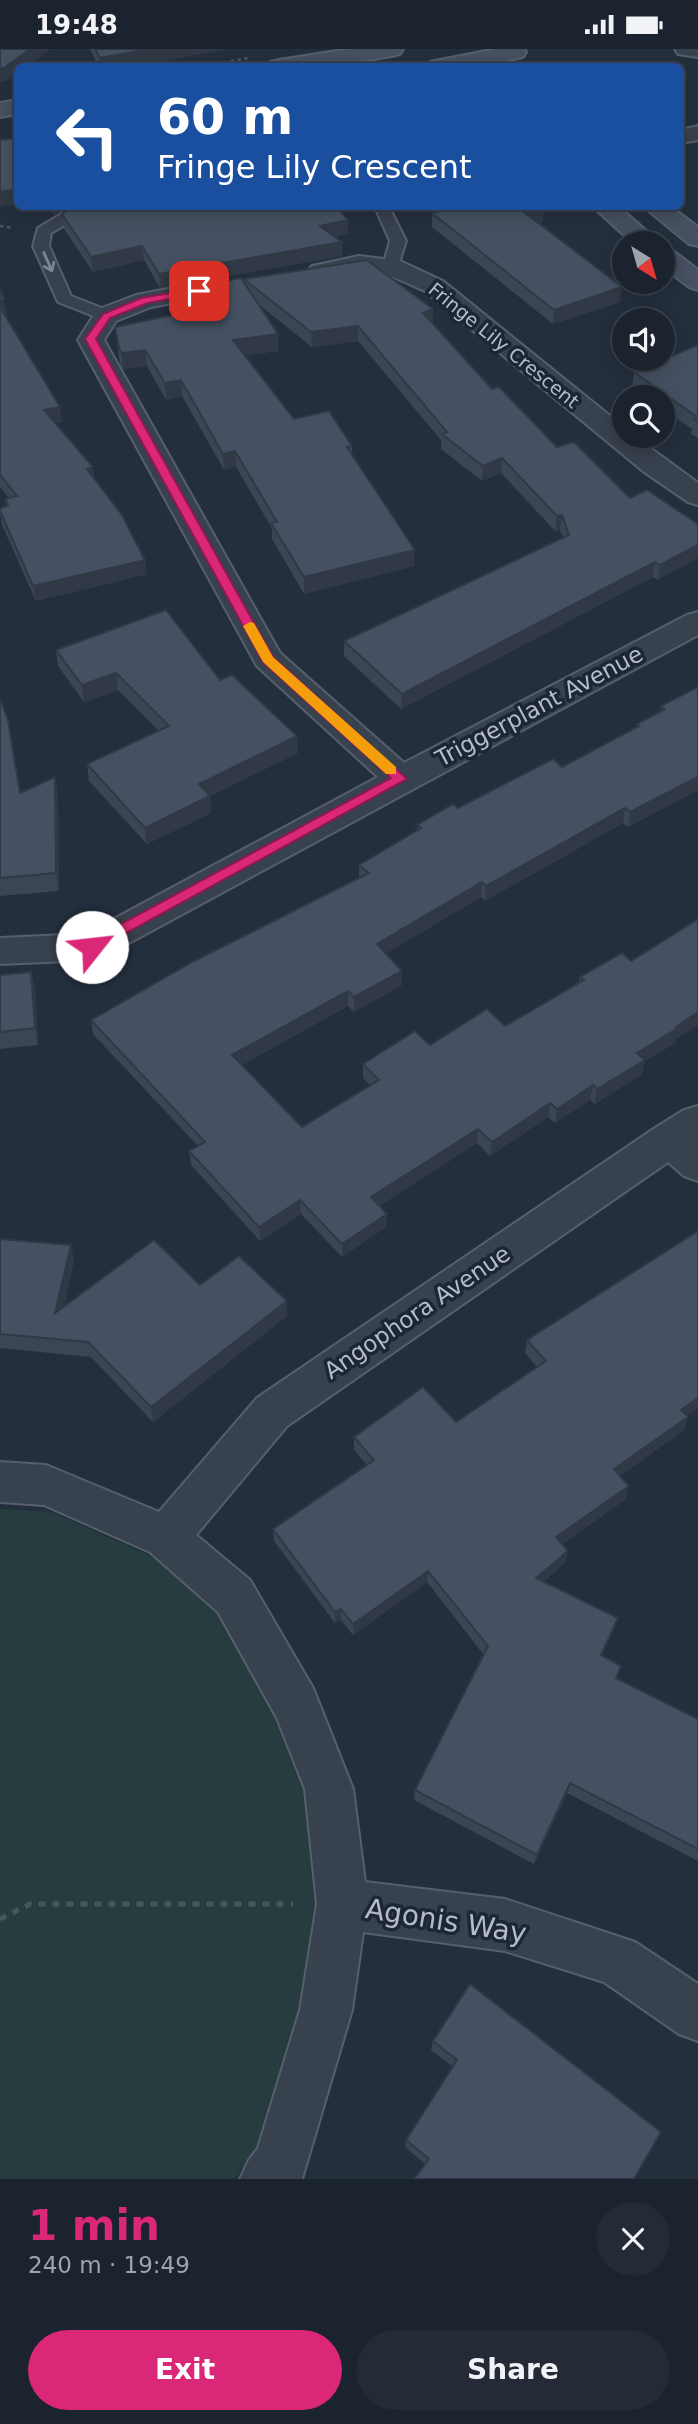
<!DOCTYPE html>
<html lang="en">
<head>
<meta charset="utf-8">
<style>
	body { margin:0; font-family:"DejaVu Sans",sans-serif; background:#242b36; color:#f1f3f6; height:100vh; display:flex; flex-direction:column; font-size:26px; white-space:nowrap }
	* { box-sizing:border-box; margin:0 }
	p { font-size:23px; color:#a0a4aa }
	.icon { flex:none; width:38px; height:38px; fill:none; stroke:currentColor; stroke-width:2; stroke-linecap:round; stroke-linejoin:round }
	.map { position:relative; height:2130px; overflow:hidden }
	.drawer { display:flex; flex-direction:column; background:#1b232e; flex:1 }
	.drawer>* { flex:none }
	.hud { position:absolute; left:14px; top:14px; width:670px; height:147px; border-radius:10px; box-shadow:0 4px 18px #0003,0 0 0 2px #39404a; background:#1a4fa0; color:#fff; overflow:hidden }
	.needle { width:46px; rotate:143deg }
	.controls { position:absolute; left:612px; top:182px; display:grid; gap:14px }
	.controls a { display:grid; place-items:center; width:63px; height:63px; border-radius:50%; background:#1b232e; box-shadow:0 4px 18px #0003,0 0 0 2px #39404a; font-size:35px }
	.pin { position:absolute; display:grid; place-items:center; width:60px; height:60px; color:#fff; margin:-30px; border-radius:14px; box-shadow:0 4px 10px #0006 }
	.me { position:absolute; width:77px; margin:-38px; rotate:61deg; stroke-linejoin:round; filter:drop-shadow(0 0 5px #0008) }
	.turn { display:flex; align-items:center; gap:24px; height:147px; padding:0 28px; font-size:32px }
	.turn .icon { width:91px; height:91px; stroke-width:2.5 }
	.turn b { display:block; font-size:49px; line-height:60px }
	.round { display:grid; place-items:center; flex:none; width:74px; height:74px; border-radius:37px; background:#242b36 }
	.overview { display:flex; align-items:center; justify-content:space-between; height:119px; padding:0 28px }
	h1 { font-size:42px; font-weight:600; line-height:52px; color:#db2777 }
	.cta { display:flex; gap:14px; margin-top:auto; padding:14px 28px }
	.cta a { flex:1; height:80px; border-radius:42px; background:#db2777; color:#fff; font-size:28px; font-weight:600; line-height:80px; text-align:center }
	.cta a+a { background:#242b36; color:#f1f3f6 }
	.status { display:flex; justify-content:space-between; align-items:center; height:49px; padding:0 35px; background:#1b232e; direction:ltr }
	.status svg { height:19px; fill:currentColor }
	.map>svg:first-child { display:block }
	.green { fill:#263c3f }
	.lines { fill:none; stroke-linecap:round; stroke-linejoin:round }
	.lane-casing { stroke:#565f6c; stroke-width:4 }
	.street-casing { stroke:#565f6c; stroke-width:4 }
	.secondary-casing { stroke:#565f6c; stroke-width:4 }
	.path-far1 { stroke:#44595c; stroke-width:2.5; stroke-dasharray:3.5 3.5; stroke-linecap:butt }
	.path { stroke:#44595c; stroke-width:5; stroke-dasharray:7 7; stroke-linecap:butt }
	.lane { fill:#38414e; fill-rule:evenodd }
	.street { fill:#38414e; fill-rule:evenodd }
	.secondary { fill:#465061; fill-rule:evenodd }
	.wall { fill:#3b4654 }
	.shaded-wall { fill:#303945 }
	.building { fill:#455162; stroke:#303945; stroke-width:2 }
	.oneway { stroke:#7c8592 }
	.route { fill:#db2777; stroke:#8e194d; stroke-width:2 }
	.slow { fill:#f59e0b }
	.labels { text-anchor:middle; dominant-baseline:central; stroke-width:7; stroke-linejoin:round; paint-order:stroke }
	.far-street-label { font-size:19px; fill:#b4bcc9; stroke:#1d2633 }
	.street-label { font-size:23px; fill:#b4bcc9; stroke:#1d2633 }
	.near-street-label { font-size:28px; fill:#b4bcc9; stroke:#1d2633 }
</style>
</head>
<body>
<div class="status"><b>19:48</b><svg viewBox="0 0 49 12"><path d="M0 12V9h3v3zM5 12V6h3v6zM10 12V3h3v9zM15 12V0h3v12zM26 1h20v11H26zM47 4h2v5h-2z"/></svg></div>
<div class="map">
<svg width="698" height="2130" viewBox="0 0 698 2130">
	<rect width="100%" height="100%" fill="#242f3e"/>
	<path class="green" d="M0,1460L51,1463L160,1511L227,1570L283,1666L309,1747L319,1849L311,1955L260,2096L234,2130H0Z"/>
	<g class="lines">
		<defs>
			<g id="lane">
				<path d="M99,158H132L124,163L73,171L51,184L49,197L71,247L112,263L114,267L106,272L58,253L33,197L38,179L63,164Z"/>
				<path d="M375,158H389L406,192L397,220H385L383,217L390,192Z"/>
			</g>
			<g id="street">
				<path d="M675,0H698V8L678,5Z"/>
				<path d="M698,77V91L681,94V81Z"/>
				<path d="M359,207L400,212L443,232L625,379V387H634L698,434V456L688,453L643,422L425,242C402,232 382,220 356,223C341,225 327,231 312,227L308,222L312,217Z"/>
				<path d="M220,230L229,233L233,238L229,243L151,258L116,272L104,291L280,604L404,714L687,566L698,563V586L105,907L92,911L0,915V889L86,885L378,728L257,617L78,291L97,261L136,246Z"/>
				<path d="M698,1057V1132L684,1127L668,1113L287,1377L196,1486L250,1531L313,1639L353,1740L365,1833L505,1850L635,1893L698,1935V1992L679,1985L604,1933L505,1902L363,1883L352,1961L302,2130H240L249,2111L258,2099L300,1961L317,1855L305,1740L277,1669L218,1563L150,1503L44,1456L0,1453V1413L46,1416L159,1463L257,1349L655,1079L684,1061Z"/>
			</g>
			<g id="secondary">
				<path d="M350,0H403L400,5L392,7L324,18H268L271,13L279,11Z"/>
				<path d="M496,0H524L526,3L523,8L475,18H427L430,13Z"/>
				<path d="M18,51V65L0,68V54Z"/>
				<path d="M593,158H619L660,194H633Z"/>
				<path d="M644,158H671L698,178V197L689,195Z"/>
				<path d="M663,199L672,201L698,221V241L689,238L663,218Z"/>
			</g>
		</defs>
		<use href="#lane" class="lane-casing"/>
		<use href="#street" class="street-casing"/>
		<use href="#secondary" class="secondary-casing"/>
		<g class="path-far1">
			<path d="M196,18L249,9"/>
			<path d="M0,177L13,179"/>
		</g>
		<path class="path" d="M0,1870L30,1855H293"/>
		<use href="#lane" class="lane"/>
		<use href="#street" class="street"/>
		<use href="#secondary" class="secondary"/>
	</g>
	<g class="wall">
		<path d="M90,0H227L130,18H99Z"/>
		<path d="M49,158H337L348,185L335,188L342,193V207L160,239L144,211L93,223L64,180L62,165L71,160L63,161L54,166Z"/>
		<path d="M436,158H543V173L538,174L620,253L553,275L432,178V164L440,162Z"/>
		<path d="M244,230L433,275L492,340L557,398L630,449L698,475L658,531L653,528L401,660L344,607V592L563,489L560,481L555,482L501,424L482,432L441,400V391L358,292L312,298L258,255L278,285V302L245,306L294,370L352,397V404L414,517L304,545L272,490V479L236,418L224,421L182,347L166,351L147,317L123,320L120,315L115,278L175,265L170,257L169,241L244,235Z"/>
		<path d="M0,239L7,266H5L62,373L55,374L94,430L147,525L36,552L2,476L0,464V460L6,457L5,450L9,449L0,438Z"/>
		<path d="M698,296V389L691,385L692,380L663,360V348H647L632,338L634,323Z"/>
		<path d="M56,601L220,631L298,704L210,747L211,764L147,795L89,732L87,715L159,682L118,641L84,653L58,617Z"/>
		<path d="M698,638V741L628,778L623,774L485,852L481,848L386,904L402,922V936L354,963L348,957L242,1016L302,1078L370,1036L363,1029V1015L505,977L579,933L580,928L631,912L698,870V976L676,990L675,994L645,1012L642,1025L595,1055L590,1051L555,1074L548,1068L490,1107L477,1094L379,1157L386,1178L342,1208L301,1165L260,1192L191,1116L189,1102L198,1097L93,985L91,971L359,829V816L417,782V776L562,718L636,679L637,675L660,663L661,657Z"/>
		<path d="M0,650L20,744L55,728L58,746L59,842L0,847Z"/>
		<path d="M31,923L35,939L38,996L0,1000V926Z"/>
		<path d="M698,1182V1359L687,1367L684,1381L620,1427L626,1450L562,1495L568,1502L565,1514L543,1533L618,1569L614,1580L602,1607L617,1629L698,1670V1812L567,1744L534,1815L414,1751L415,1741L483,1605L427,1533L353,1586L341,1571L335,1574L274,1492L273,1480L367,1416L354,1401V1388L456,1373L537,1318L525,1304L527,1291Z"/>
		<path d="M0,1190L71,1196L74,1212L64,1257L200,1236L287,1252V1267L153,1373L91,1308L0,1299Z"/>
		<path d="M433,1992L634,2130L425,2115L405,2098L406,2091L453,2018L431,2001Z"/>
	</g>
	<g class="shaded-wall">
		<path d="M30,0H51L27,18H18V24L6,32L0,33V19Z"/>
		<path d="M149,0H227L130,18H100V9Z"/>
		<path d="M18,140V155L0,157V143Z"/>
		<path d="M53,158H86L63,161L54,166Z"/>
		<path d="M544,159L543,173L523,177L524,163Z"/>
		<path d="M348,171V185L321,192L320,177Z"/>
		<path d="M342,193V207L160,239L159,225Z"/>
		<path d="M142,197L144,211L93,223L91,208Z"/>
		<path d="M622,238L620,253L553,275L554,261Z"/>
		<path d="M4,251L7,266L0,267V252Z"/>
		<path d="M433,260V275L423,264Z"/>
		<path d="M358,277V292L312,298L311,283Z"/>
		<path d="M278,285V302L234,307L233,291Z"/>
		<path d="M145,301L147,317L123,320L122,304Z"/>
		<path d="M181,331L182,347L166,351L165,334Z"/>
		<path d="M60,358L62,373L47,376L44,361Z"/>
		<path d="M235,402L236,418L224,421L223,405Z"/>
		<path d="M502,409L501,424L482,432L483,417Z"/>
		<path d="M93,418L95,433L87,420Z"/>
		<path d="M562,466L560,481L555,482L557,467Z"/>
		<path d="M698,496V509L658,531L660,516Z"/>
		<path d="M415,501L414,517L304,545V528Z"/>
		<path d="M145,511L147,525L36,552L33,537Z"/>
		<path d="M655,513L653,528L401,660L402,645Z"/>
		<path d="M116,624L118,641L84,653L82,636Z"/>
		<path d="M297,687L298,704L210,747L211,764L147,795L145,779L199,735Z"/>
		<path d="M55,728L58,746L59,842L56,824Z"/>
		<path d="M698,728V741L628,778L630,763Z"/>
		<path d="M625,759L623,774L485,852L486,837Z"/>
		<path d="M482,833L481,848L377,910V895Z"/>
		<path d="M402,922V936L354,963V948Z"/>
		<path d="M31,923L35,939L38,996L35,979Z"/>
		<path d="M348,942V957L234,1020L232,1006Z"/>
		<path d="M698,963V976L676,990L675,994L645,1012L642,1025L595,1055L597,1040L637,1004Z"/>
		<path d="M593,1036L590,1051L555,1074L557,1060Z"/>
		<path d="M550,1054L548,1068L490,1107L492,1093Z"/>
		<path d="M478,1080L477,1094L371,1162V1148Z"/>
		<path d="M300,1151L301,1165L260,1192L259,1178Z"/>
		<path d="M387,1165L386,1178L342,1208V1195Z"/>
		<path d="M71,1196L74,1212L59,1279L55,1264Z"/>
		<path d="M287,1252V1267L153,1373L151,1358Z"/>
		<path d="M698,1349V1359L677,1374L681,1361Z"/>
		<path d="M688,1368L684,1381L611,1433L614,1420Z"/>
		<path d="M629,1437L626,1450L554,1500L556,1488Z"/>
		<path d="M568,1502L565,1514L534,1541L536,1529Z"/>
		<path d="M428,1522L427,1533L353,1586V1575Z"/>
		<path d="M341,1560V1571L335,1574V1563Z"/>
		<path d="M618,1569L614,1580L598,1617L601,1606Z"/>
		<path d="M570,1734L567,1744L534,1815L537,1806Z"/>
	</g>
	<g class="building">
		<path d="M0,0H30L4,19H0Z"/>
		<path d="M95,0H149L100,9Z"/>
		<path d="M18,89V140L0,143V91Z"/>
		<path d="M83,158H337L348,171L320,177L342,193L159,225L142,197L91,208L62,165L72,159Z"/>
		<path d="M449,158H543L544,159L524,163L622,238L554,261L432,164L451,160Z"/>
		<path d="M367,211L433,260L423,264L492,340L499,338L557,398L574,393L630,449L647,441L698,475V496L660,516L655,513L402,645L344,592L569,486L562,466L557,467L502,409L483,417L442,385L447,383L358,277L311,283L244,230Z"/>
		<path d="M241,229L278,285L233,291L294,370L329,362L352,397L347,398L415,501L304,528L271,474L277,473L235,402L223,405L181,331L165,334L145,301L122,304L119,299L115,278L182,264L169,241Z"/>
		<path d="M0,239L4,251L0,252Z"/>
		<path d="M0,258L60,358L44,361L93,418L87,420L122,466L145,511L33,537L0,462V460L8,456L5,450L17,447L0,426Z"/>
		<path d="M698,296V373L694,370L697,368L634,323Z"/>
		<path d="M166,561L220,631L232,626L297,687L199,735L210,747L145,779L87,715L169,677L116,624L82,636L56,601Z"/>
		<path d="M698,638V728L630,763L625,759L486,837L482,833L377,895L402,922L354,948L348,942L232,1006L302,1078L379,1031L363,1015L415,982L430,996L487,960L505,977L584,931L580,928L622,904L631,912L698,870V963L676,978L678,979L637,1004L645,1011L597,1040L593,1036L557,1060L550,1054L492,1093L478,1080L371,1148L387,1165L342,1195L300,1151L259,1178L189,1102L205,1093L91,971L194,912L369,824L359,816L421,779L417,776L453,755L458,759L553,710L562,718L639,677L637,675L665,660L661,657Z"/>
		<path d="M0,650L8,671L20,744L55,728L56,824L0,829Z"/>
		<path d="M31,923L35,979L0,983V926Z"/>
		<path d="M698,1182V1349L681,1361L688,1368L614,1420L629,1437L556,1488L568,1502L536,1529L618,1569L601,1606L621,1617L616,1629L698,1670V1800L570,1734L537,1806L415,1741L488,1597L428,1522L353,1575L341,1560L335,1563L273,1480L374,1411L354,1388L423,1338L456,1373L546,1312L527,1291Z"/>
		<path d="M0,1190L71,1196L55,1264L154,1191L200,1236L239,1207L287,1252L151,1358L88,1293L0,1285Z"/>
		<path d="M470,1935L661,2083L634,2130H414L429,2110L406,2091L457,2011L433,1992Z"/>
	</g>
	<defs><path id="oneway-shaft" d="M-6 0H5M1.5-3L5.5 0L1.5 3" fill="none" stroke-width="1.6" stroke-linecap="round" stroke-linejoin="round" transform="scale(1.75)"/></defs>
	<use class="oneway" href="#oneway-shaft" transform="translate(48 213) rotate(66)"/>
	<path class="route" d="M199,239L204,242L202,244L148,254L110,269L96,290L273,608L407,730L92,903L86,902L84,898L86,894L391,729L263,613L85,290L103,265L141,249Z"/>
	<path class="slow" d="M250,573L254,574L273,608L396,718V725H386L263,613L243,577Z"/>
	<g class="labels">
		<g class="far-street-label">
			<text transform="translate(504 296) rotate(39)">Fringe Lily Crescent</text>
		</g>
		<g class="street-label">
			<text transform="translate(539 657) rotate(-28)">Triggerplant Avenue</text>
			<text transform="translate(417 1263) rotate(-34)">Angophora Avenue</text>
		</g>
		<g class="near-street-label">
			<text transform="translate(446 1872) rotate(9)">Agonis Way</text>
		</g>
	</g>
</svg>
<div class="controls">
<a><svg class="needle" viewBox="-14 -14 28 28"><path d="M0-13l5 13h-10z" fill="#e53935"/><path d="M0 13l5-13h-10z" fill="#a0a4aa"/></svg></a>
<a><svg class="icon" aria-label="sound" viewBox="0 0 24 24"><path d="M4 9h4l5-4v14l-5-4H4zM17 9q2 3 0 6"/></svg></a>
<a><svg class="icon" aria-label="search" viewBox="0 0 24 24"><circle cx="10" cy="10" r="6"/><path d="M15 15l6 6"/></svg></a>
</div>
<div class="pin" style="left:199px;top:242px;background:#d93025"><svg class="icon" aria-label="arrive" viewBox="0 0 24 24"><path d="M6 21V4h12l-3 4 3 4H6"/></svg></div>
<svg class="me" style="left:92px;top:898px" viewBox="-20 -20 40 40"><circle r="19" fill="#fff"/><path d="M0-13L10 11 0 6-10 11z" fill="#db2777"/></svg>
<div class="hud">
<div class="turn"><svg class="icon" aria-label="left" viewBox="0 0 24 24"><path d="M17 20v-9H6M10 6l-5 5 5 5"/></svg><div><b>60 m</b>Fringe Lily Crescent</div></div>
</div>
</div>
<section class="drawer">
<div class="overview"><div><h1>1 min</h1><p>240 m · 19:49</p></div><a class="round"><svg class="icon" aria-label="close" viewBox="0 0 24 24"><path d="M6 6l12 12M18 6L6 18"/></svg></a></div>
<div class="cta"><a>Exit</a><a>Share</a></div>
</section>
</body>
</html>
